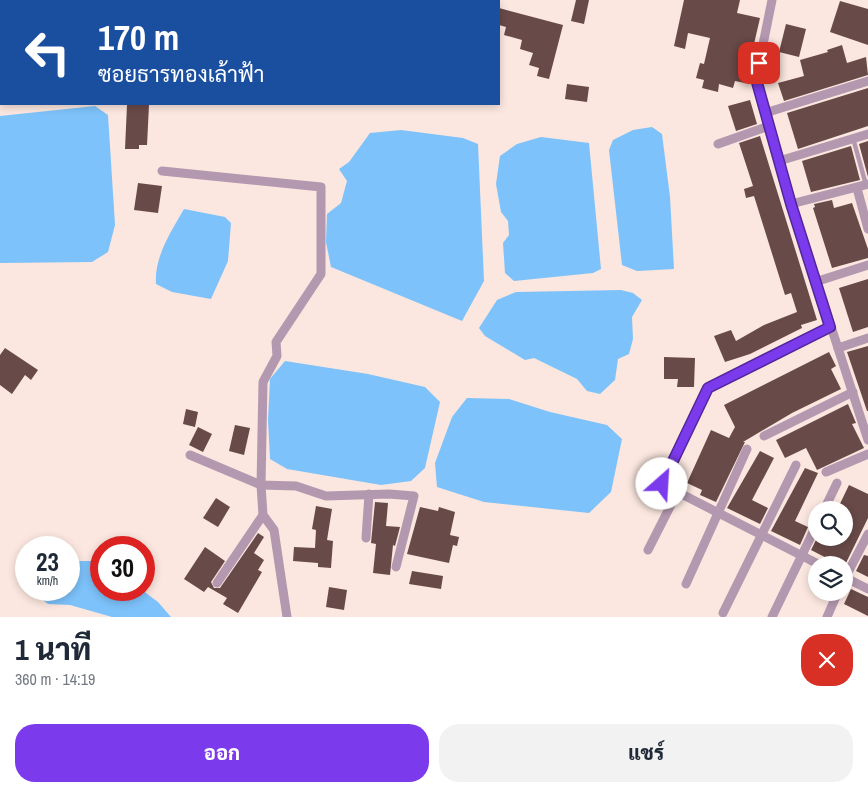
<!DOCTYPE html>
<html lang="th">
<head>
<meta charset="utf-8">
<style>
	body { margin:0; font-family:"Archivo Narrow",Sarabun,sans-serif; background:#f2f2f3; color:#1f2937; height:100vh; display:flex; flex-direction:column; font-size:19px; white-space:nowrap }
	* { box-sizing:border-box; margin:0 }
	p { font-size:16px; color:#747a83 }
	.icon { flex:none; width:28px; height:28px; fill:none; stroke:currentColor; stroke-width:2; stroke-linecap:round; stroke-linejoin:round }
	.map { position:relative; height:617px; overflow:hidden }
	.panel { display:flex; flex-direction:column; background:#fff; flex:1 }
	.panel>* { flex:none }
	.top-card { position:absolute; left:0px; top:0px; width:500px; height:105px; box-shadow:0 2px 8px #0003; background:#1a4fa0; color:#fff; overflow:hidden }
	.controls { position:absolute; left:808px; top:501px; display:grid; gap:10px }
	.controls a { display:grid; place-items:center; width:45px; height:45px; border-radius:50%; background:#fff; box-shadow:0 2px 8px #0003; font-size:25px }
	.speed { position:absolute; left:15px; top:536px; display:flex; gap:10px; font-size:25px; font-weight:700; text-align:center }
	.speed>* { display:grid; place-content:center; width:65px; height:65px; border-radius:50%; background:#fff; box-shadow:0 2px 8px #0003; line-height:1 }
	.speed small { font-size:12px; font-weight:400 }
	.speed .limit { border:8px solid #d22; background:#fff; color:#111 }
	.pin { position:absolute; display:grid; place-items:center; width:42px; height:42px; color:#fff; margin:-21px; border-radius:10px; box-shadow:0 2px 8px #0006 }
	.me { position:absolute; width:55px; margin:-28px; rotate:26deg; stroke-linejoin:round; filter:drop-shadow(0 0 4px #0008) }
	.turn { display:flex; align-items:center; gap:18px; height:105px; padding:0 15px; font-size:22px }
	.turn .icon { width:65px; height:65px; stroke-width:2.5 }
	.turn b { display:block; font-size:35px; line-height:42px }
	.round { display:grid; place-items:center; flex:none; width:52px; height:52px; border-radius:20px; background:#f2f2f3 }
	.head { display:flex; align-items:center; justify-content:space-between; height:85px; padding:0 15px }
	h1 { font-size:30px; font-weight:800; line-height:38px }
	.primary-button { display:flex; gap:10px; margin-top:auto; padding:10px 15px }
	.primary-button a { flex:1; height:58px; border-radius:20px; background:#7c3aed; color:#fff; font-size:20px; font-weight:800; line-height:58px; text-align:center }
	.primary-button a+a { background:#f2f2f3; color:#1f2937 }
	.map>svg:first-child { display:block }
	.water { fill:#7dc2fa }
	.building { fill:#684a48 }
	.lines { fill:none; stroke-linecap:round; stroke-linejoin:round }
	.service { stroke:#b498b0; stroke-width:4.5 }
	.minor { stroke:#b498b0; stroke-width:9 }
	.route-casing { stroke:#51269a; stroke-width:12 }
	.route { stroke:#7c3aed; stroke-width:9 }
</style>
</head>
<body>
<div class="map">
<svg width="868" height="617" viewBox="0 0 868 617">
	<rect width="100%" height="100%" fill="#fbe7df"/>
	<g class="water">
		<path d="M95,106L108,115L115,225L108,252L92,262L0,263V116Z"/>
		<path d="M652,127L662,134L670,197L674,269L637,271L622,265L609,150L613,140L633,130Z"/>
		<path d="M401,130L463,138L478,144L484,281L462,321L331,267L326,242L327,214L341,203L347,181L339,169L349,162L370,133Z"/>
		<path d="M541,137L589,143L601,269L593,273L514,281L505,273L503,243L509,235L508,221L501,212L496,184L500,156L517,144Z"/>
		<path d="M184,209L225,217L231,223L228,261L211,299L172,292L156,284C154,257 171,232 184,209Z"/>
		<path d="M621,290L633,293L642,300L632,317L633,339L629,354L618,359L615,380L600,394L587,391L577,379L534,358L525,360L485,336L479,328L497,300L516,292Z"/>
		<path d="M285,361L368,374L425,387L440,402L425,468L411,481L381,485L287,469L270,459L268,420L270,379Z"/>
		<path d="M467,398L509,399L550,412L607,425L622,439L611,492L589,513L484,502L437,487L435,463L452,417Z"/>
		<path d="M69,561H101V590H142L158,602L171,617H112L70,605L48,604L35,594L34,590H69Z"/>
	</g>
	<g class="building">
		<path d="M576,0H589L584,24L571,21Z"/>
		<path d="M684,0H740L737,13L760,18L745,83L735,81L733,88L719,84L718,92L702,88L704,80L696,78L700,63L704,64L710,38L688,33L685,49L674,46Z"/>
		<path d="M840,1L868,9V45L830,32Z"/>
		<path d="M499,8L563,25L549,79L537,76L539,68L529,65L533,53L520,49L522,40L504,35L506,27L499,25Z"/>
		<path d="M786,24L806,29L799,57L779,52Z"/>
		<path d="M842,45L847,63L866,57L868,75L784,101L778,83L804,76L800,60L828,52L827,50Z"/>
		<path d="M567,84L589,87L587,102L565,99Z"/>
		<path d="M868,88V126L798,149L787,113Z"/>
		<path d="M750,100L757,124L736,131L728,106Z"/>
		<path d="M127,105H149L147,145H139V149H125Z"/>
		<path d="M760,136L817,320L801,325L802,328L750,354L725,362L714,336L731,330L736,341L764,325L797,312L791,293L785,295L754,196L746,198L744,189L753,186L739,143Z"/>
		<path d="M868,141V177L859,144Z"/>
		<path d="M851,146L860,180L811,192L802,161Z"/>
		<path d="M138,183L162,186L158,213L134,210Z"/>
		<path d="M832,200L834,208L852,203L868,249V258L832,268L813,208L815,207L814,204Z"/>
		<path d="M868,279V327L853,332L839,288Z"/>
		<path d="M868,346V411H867L847,352Z"/>
		<path d="M5,348L38,370L31,380L25,375L12,394L0,385V355Z"/>
		<path d="M829,352L836,366L831,369L841,389L792,413L743,442H745L716,502L700,495L702,490L687,483L711,430L729,438L735,427L724,405Z"/>
		<path d="M664,357L695,358L694,387H677L678,379H664Z"/>
		<path d="M848,404L856,423L852,424L864,448L817,470L806,448L785,458L776,440Z"/>
		<path d="M186,409L198,412L195,427L183,424Z"/>
		<path d="M235,425L250,428L244,455L229,451Z"/>
		<path d="M198,427L212,434L203,452L189,445Z"/>
		<path d="M760,451L774,458L752,500L768,508L760,524L727,508Z"/>
		<path d="M805,468L818,473L795,521L808,527L800,545L771,531Z"/>
		<path d="M849,485L868,494V518L844,567L811,550L817,538H844V510H837Z"/>
		<path d="M216,498L230,507L218,527L203,518Z"/>
		<path d="M375,502L388,503L386,526L400,527L395,546L393,545L390,575L373,573L376,544L371,543Z"/>
		<path d="M316,506L332,509L327,540L333,541L331,568L318,567V563L293,561L294,547L315,548L316,530L312,529Z"/>
		<path d="M420,507L438,511L439,507L455,512L450,535L459,537L457,546L453,545L449,563L407,554Z"/>
		<path d="M258,533L264,537L254,553L264,560L258,570L262,572L238,613L223,604L227,598L208,587L204,592L184,579L205,547L225,561L211,582L214,588H220Z"/>
		<path d="M864,555L868,556V577L856,571Z"/>
		<path d="M412,571L443,576L441,589L409,584Z"/>
		<path d="M329,587L347,590L344,610L326,607Z"/>
		<path d="M851,589L868,597V616L844,604Z"/>
	</g>
	<g class="lines">
		<g class="service">
			<path d="M216,0V1"/>
			<path d="M321,0V1"/>
			<path d="M853,138L866,185"/>
		</g>
		<g class="minor">
			<path d="M78,0L79,1"/>
			<path d="M772,0L756,79L791,204L868,440"/>
			<path d="M0,32H1"/>
			<path d="M765,113L868,81"/>
			<path d="M718,144L769,126"/>
			<path d="M779,161L868,134"/>
			<path d="M162,171L321,187V274L276,342L277,356L263,382L261,485L263,515L274,530L287,617"/>
			<path d="M857,188L868,229"/>
			<path d="M791,204L868,184"/>
			<path d="M815,282L868,265"/>
			<path d="M838,348L868,338"/>
			<path d="M764,436L853,392"/>
			<path d="M190,455L261,485L296,486L326,496L389,494L414,496L396,567"/>
			<path d="M826,472L868,454"/>
			<path d="M824,510L837,483"/>
			<path d="M366,538L369,494"/>
			<path d="M648,550L677,493"/>
			<path d="M820,565L662,484L708,388L830,327"/>
			<path d="M844,577L868,589"/>
			<path d="M844,580L868,534"/>
			<path d="M217,583L263,515"/>
			<path d="M686,584L747,449"/>
			<path d="M723,613L796,465"/>
			<path d="M772,617L816,526"/>
			<path d="M827,617L838,592"/>
		</g>
	</g>
	<g class="lines">
		<defs>
			<path id="route" d="M662,484L708,388L830,327L791,204L756,79L759,63"/>
		</defs>
		<use href="#route" class="route-casing"/>
		<use href="#route" class="route"/>
	</g>
</svg>
<div class="controls">
<a><svg class="icon" aria-label="search" viewBox="0 0 24 24"><circle cx="10" cy="10" r="6"/><path d="M15 15l6 6"/></svg></a>
<a><svg class="icon" aria-label="layers" viewBox="0 0 24 24"><path d="M12 4l9 5-9 5-9-5zM3 14l9 5 9-5"/></svg></a>
</div>
<div class="speed"><div>23<small>km/h</small></div><div class="limit">30</div></div>
<div class="pin" style="left:759px;top:63px;background:#d93025"><svg class="icon" aria-label="arrive" viewBox="0 0 24 24"><path d="M6 21V4h12l-3 4 3 4H6"/></svg></div>
<svg class="me" style="left:662px;top:484px" viewBox="-20 -20 40 40"><circle r="19" fill="#fff"/><path d="M0-13L10 11 0 6-10 11z" fill="#7c3aed"/></svg>
<div class="top-card">
<div class="turn"><svg class="icon" aria-label="left" viewBox="0 0 24 24"><path d="M17 20v-9H6M10 6l-5 5 5 5"/></svg><div><b>170 m</b>ซอยธารทองเล้าฟ้า</div></div>
</div>
</div>
<section class="panel">
<div class="head"><div><h1>1 นาที</h1><p>360 m · 14:19</p></div><a class="round" style="background:#d93025;color:#fff"><svg class="icon" aria-label="close" viewBox="0 0 24 24"><path d="M6 6l12 12M18 6L6 18"/></svg></a></div>
<div class="primary-button"><a>ออก</a><a>แชร์</a></div>
</section>
</body>
</html>
